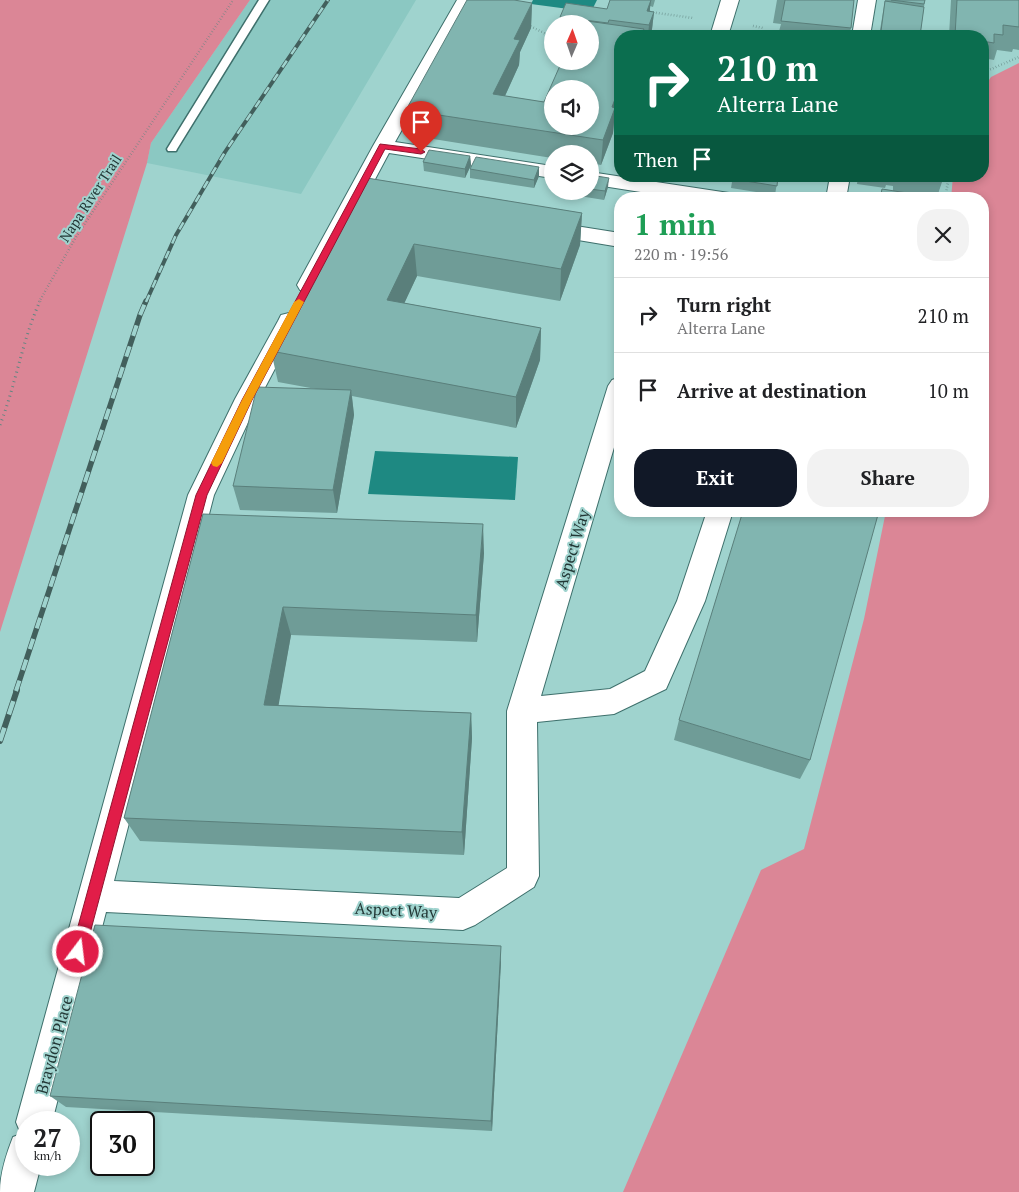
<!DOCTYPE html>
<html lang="en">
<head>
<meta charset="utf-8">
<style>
	body { margin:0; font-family:"PT Serif",serif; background:#f2f2f2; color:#202124; height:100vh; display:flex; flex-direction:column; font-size:19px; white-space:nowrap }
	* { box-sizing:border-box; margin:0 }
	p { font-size:16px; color:#757577 }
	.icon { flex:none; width:28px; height:28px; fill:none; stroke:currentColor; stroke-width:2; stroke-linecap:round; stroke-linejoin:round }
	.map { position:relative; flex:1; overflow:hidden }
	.panel { position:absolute; left:614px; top:192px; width:375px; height:325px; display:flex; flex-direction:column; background:#fff; border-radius:20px; box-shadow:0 2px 8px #0003 }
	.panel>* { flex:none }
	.top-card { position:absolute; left:614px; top:30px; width:375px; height:152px; border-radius:20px; box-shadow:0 2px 8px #0003; background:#0b6e4f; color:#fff; overflow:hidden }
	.needle { width:32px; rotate:2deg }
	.tools { position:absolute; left:544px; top:15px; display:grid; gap:10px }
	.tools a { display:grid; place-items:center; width:55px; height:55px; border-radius:50%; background:#fff; box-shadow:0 2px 8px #0003; font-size:25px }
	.speed { position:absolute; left:15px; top:1111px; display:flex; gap:10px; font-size:25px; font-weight:700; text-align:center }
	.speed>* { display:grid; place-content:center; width:65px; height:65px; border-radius:50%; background:#fff; box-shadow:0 2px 8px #0003; line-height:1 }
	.speed small { font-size:12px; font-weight:400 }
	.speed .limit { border:2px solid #111; border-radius:8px; background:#fff; color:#111 }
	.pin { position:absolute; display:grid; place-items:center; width:42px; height:42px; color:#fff; margin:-51px -21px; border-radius:50% 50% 50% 0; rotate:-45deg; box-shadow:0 0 5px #0007 }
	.pin .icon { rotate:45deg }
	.me { position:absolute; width:55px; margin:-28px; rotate:15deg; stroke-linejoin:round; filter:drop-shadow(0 0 4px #0008) }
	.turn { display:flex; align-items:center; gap:18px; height:105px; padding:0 20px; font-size:22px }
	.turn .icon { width:65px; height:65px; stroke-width:2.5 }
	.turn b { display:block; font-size:35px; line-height:42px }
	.then { display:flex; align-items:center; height:48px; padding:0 20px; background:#0003; gap:10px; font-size:19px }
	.round { display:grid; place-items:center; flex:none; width:52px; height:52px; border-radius:20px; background:#f2f2f2 }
	.overview { display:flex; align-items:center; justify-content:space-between; height:85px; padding:0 20px }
	h1 { font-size:30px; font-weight:700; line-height:38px; color:#1e9e55 }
	.button { display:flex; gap:10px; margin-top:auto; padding:10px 20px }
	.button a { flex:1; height:58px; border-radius:20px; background:#111827; color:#fff; font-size:20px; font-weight:700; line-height:58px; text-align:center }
	.button a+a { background:#f2f2f2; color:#202124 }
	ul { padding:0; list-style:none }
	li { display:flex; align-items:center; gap:15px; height:75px; padding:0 20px; border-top:1px solid #e0e0e0 }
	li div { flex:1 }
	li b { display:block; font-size:19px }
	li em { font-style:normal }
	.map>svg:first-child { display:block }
	.built { fill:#8bc8c2 }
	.green { fill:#db8696 }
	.water { fill:#1e8982 }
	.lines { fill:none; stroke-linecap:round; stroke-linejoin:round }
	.lane-casing { stroke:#3e706c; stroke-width:3 }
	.street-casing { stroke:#3e706c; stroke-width:2 }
	.path-far1 { stroke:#618582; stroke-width:2.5; stroke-dasharray:0.5 2.5; stroke-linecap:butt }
	.path { stroke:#618582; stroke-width:3; stroke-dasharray:1 4; stroke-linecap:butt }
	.lane { fill:#fff; fill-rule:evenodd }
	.street { fill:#fff; fill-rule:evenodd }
	.rail-far2-casing { stroke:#425f5c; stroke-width:4 }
	.rail-far1-casing { stroke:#425f5c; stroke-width:5.5 }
	.rail-casing { stroke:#425f5c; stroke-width:6 }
	.rail-far2 { stroke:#9fd3ce; stroke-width:2.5; stroke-dasharray:8; stroke-linecap:butt }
	.rail-far1 { stroke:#9fd3ce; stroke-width:4; stroke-dasharray:11; stroke-linecap:butt }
	.rail { stroke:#9fd3ce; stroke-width:4.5; stroke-dasharray:14; stroke-linecap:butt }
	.wall { fill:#6f9c97 }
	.shaded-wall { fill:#5a7f7b }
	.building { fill:#81b5b0; stroke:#5a7f7b; fill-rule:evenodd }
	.route { fill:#e11d48; stroke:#92132f }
	.slow { fill:#f59e0b }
	.labels { text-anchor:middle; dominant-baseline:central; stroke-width:4; stroke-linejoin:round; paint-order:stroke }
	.far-street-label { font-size:14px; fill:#233836; stroke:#9fd3ce }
	.street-label { font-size:16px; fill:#233836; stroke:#9fd3ce }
</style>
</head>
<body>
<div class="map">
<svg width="1019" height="1192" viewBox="0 0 1019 1192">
	<rect width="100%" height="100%" fill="#9fd3ce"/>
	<path class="built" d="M250,0H416L301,194L147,163L151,143Z"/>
	<g class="green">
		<path d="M0,0H250L151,143L147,163L0,632Z"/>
		<path d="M1019,63V1192H623L761,870L804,849L864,619L886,511H982V199H951L953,176H982L983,89L991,77Z"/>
	</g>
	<g class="water">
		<path d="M533,0H597L591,12L531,4Z"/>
		<path d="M375,451L518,457L515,500L368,494Z"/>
	</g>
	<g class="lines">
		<defs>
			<path id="lane" d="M259,0H269L177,149L176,151H168L167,149Z"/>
			<g id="street">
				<path d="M457,0H475L395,142L552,166V178L389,153L316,290L308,292L300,290L297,285L373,146Z"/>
				<path d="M721,0H739L728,36H710Z"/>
				<path d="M858,0H876L870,36H852Z"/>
				<path d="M590,172L729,193L736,194L739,199H685L590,184Z"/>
				<path d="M830,176H850L846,199H826Z"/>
				<path d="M544,221L620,233V247L536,233L533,228L536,223Z"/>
				<path d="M289,313L297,315L300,321L259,399L214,495L114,881L459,898L507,868V711L608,386L612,380L620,377V427L541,696L610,689L645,671L677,601L707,511H733L705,601L666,689L614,714L537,722L539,876L534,887L475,925L463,930L106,912L52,1122H26V1165H41L34,1192H0C0,1173 6,1155 13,1137L21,1134L16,1122L188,495L235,399L278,321L281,315Z"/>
			</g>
		</defs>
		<use href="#lane" class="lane-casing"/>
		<use href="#street" class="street-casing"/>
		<g class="path-far1">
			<path d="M650,12L693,18"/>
			<path d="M528,25L552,37"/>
			<path d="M753,26L763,28"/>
			<path d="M982,73L1019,57"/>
			<path d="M945,199L949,176"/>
			<path d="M39,302L76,237L233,0"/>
		</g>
		<path class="path" d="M0,425C16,384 22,341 40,301"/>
		<use href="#lane" class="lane"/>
		<use href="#street" class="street"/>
		<defs>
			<path id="rail-far2" d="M146,302L176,235L225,152L328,0"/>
			<path id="rail-far1" d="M16,691L140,315L146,301"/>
			<path id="rail" d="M0,741L17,690"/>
		</defs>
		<use href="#rail-far2" class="rail-far2-casing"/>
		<use href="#rail-far1" class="rail-far1-casing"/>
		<use href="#rail" class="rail-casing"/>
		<use href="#rail-far2" class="rail-far2"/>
		<use href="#rail-far1" class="rail-far1"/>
		<use href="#rail" class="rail"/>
	</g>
	<g class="wall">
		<path d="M610,0H655L653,7L650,6V11L654,12L652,29L650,36H620V105L614,122L613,133L601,165L590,163V154H552V158L408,135L406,110L532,3L531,28L520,52L519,65L505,96L544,102L590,24H559L560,17L607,9Z"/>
		<path d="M777,0H854L851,28L849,36H776L778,35L781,24L773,23Z"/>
		<path d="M885,0H925L920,36H879Z"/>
		<path d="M951,0H1019V50L1013,49L1012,52L997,50L994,60L988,59L985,67H982V36H949Z"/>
		<path d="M470,156L471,165L465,178L424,171L423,162Z"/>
		<path d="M539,167V176L534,188L470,178V169Z"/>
		<path d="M590,175L608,187L604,200L561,193V191H590Z"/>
		<path d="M733,176H778L775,195L731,188Z"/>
		<path d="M813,176H824L823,178Z"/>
		<path d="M858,176H944L937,197L926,196V199H879L882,189L893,191V186L886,185L885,188L857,184Z"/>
		<path d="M367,178L582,213L580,245L560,301L417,276L404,303L541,328L540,360L516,428L352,396L354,415L337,513L240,510L233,486L316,389L278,382L271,351Z"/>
		<path d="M203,514L484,553L477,642L291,635L278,705L471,713L472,738L464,855L140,841L124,818Z"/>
		<path d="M679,720L810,760L800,779L674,740Z"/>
		<path d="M501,961L492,1131L66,1107L50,1096Z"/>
	</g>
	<g class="shaded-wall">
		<path d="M651,0L649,17L647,11Z"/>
		<path d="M532,3L531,28L520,52L519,65L494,120L493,94L514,39Z"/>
		<path d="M654,12L652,29L650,36H648L649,25Z"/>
		<path d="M620,86V105L614,122L613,133L601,165L603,140L612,107Z"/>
		<path d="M470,156L471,165L465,178V169Z"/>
		<path d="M539,167V176L534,188V180Z"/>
		<path d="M609,178L608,187L604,200L605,191Z"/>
		<path d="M582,213L580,245L560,301L561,269Z"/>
		<path d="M414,244L417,276L391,332L387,300Z"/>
		<path d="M541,328L540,360L516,428V397Z"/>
		<path d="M351,390L354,415L337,513L333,490Z"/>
		<path d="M483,524L484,553L477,642L476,615Z"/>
		<path d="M283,607L291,635L274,731L264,705Z"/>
		<path d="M471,713L472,738L464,855L462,832Z"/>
		<path d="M501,946V961L492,1131L491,1121Z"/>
	</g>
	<g class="building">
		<path d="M467,0H514L532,3L514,39L520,40L493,94L544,102L562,61H590V24H578L580,20L644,29L641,36H620V86L612,107L615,108L603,140L406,110ZM552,89H590V126H552Z"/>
		<path d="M610,0H651L647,11L654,12L649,25L609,20L608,23L560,17L566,3L607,9Z"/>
		<path d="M785,0H854L851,28L781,21Z"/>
		<path d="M891,0H925L924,4Z"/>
		<path d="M957,0H1019V27L1003,25V35L994,34V43L982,41V36H955Z"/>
		<path d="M885,1L924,7L920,36L881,31Z"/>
		<path d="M777,35L788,36H776Z"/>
		<path d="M429,150L470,156L465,169L423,162Z"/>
		<path d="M476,157L539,167L534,180L470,169Z"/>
		<path d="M590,175L609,178L605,191L590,189Z"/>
		<path d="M733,176H778L777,186L733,179Z"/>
		<path d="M367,178L582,213L561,269L414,244L387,300L541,328L516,397L271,351Z"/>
		<path d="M882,189L926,196V199H880Z"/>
		<path d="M257,387L351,390L333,490L233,486Z"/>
		<path d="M743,511H879L810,760L679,720Z"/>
		<path d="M203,514L483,524L476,615L283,607L264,705L471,713L462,832L124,818Z"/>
		<path d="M95,925L501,946L491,1121L50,1096Z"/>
	</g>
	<path class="route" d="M380,144L421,149L425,152L421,154L385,149L252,400L207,495L85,952L83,957L78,959L73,957L71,952L196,495L242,400Z"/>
	<path class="slow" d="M299,299L304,302L252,400L222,463L217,467L213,466L211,463L242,400L294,302Z"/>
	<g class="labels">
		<g class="far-street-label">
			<text transform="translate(90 198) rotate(-57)">Napa River Trail</text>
		</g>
		<g class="street-label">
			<text transform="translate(572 549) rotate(-73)">Aspect Way</text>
			<text transform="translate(396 910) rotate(3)">Aspect Way</text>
			<text transform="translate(54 1045) rotate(-75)">Braydon Place</text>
		</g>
	</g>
</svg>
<div class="tools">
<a><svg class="needle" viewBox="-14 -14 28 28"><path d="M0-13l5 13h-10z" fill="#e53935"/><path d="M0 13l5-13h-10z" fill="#757577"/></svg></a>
<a><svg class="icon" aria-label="sound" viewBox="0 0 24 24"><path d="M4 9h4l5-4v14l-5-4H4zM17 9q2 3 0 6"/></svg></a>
<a><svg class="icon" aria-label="layers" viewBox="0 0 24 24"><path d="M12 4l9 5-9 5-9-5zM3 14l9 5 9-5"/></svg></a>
</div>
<div class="speed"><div>27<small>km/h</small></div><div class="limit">30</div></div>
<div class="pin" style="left:421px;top:152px;background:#d93025"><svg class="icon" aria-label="arrive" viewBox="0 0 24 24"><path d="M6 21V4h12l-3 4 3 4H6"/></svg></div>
<svg class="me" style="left:78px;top:952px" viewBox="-20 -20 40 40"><circle r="17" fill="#e11d48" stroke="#fff" stroke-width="3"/><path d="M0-11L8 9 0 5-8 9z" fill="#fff"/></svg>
<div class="top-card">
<div class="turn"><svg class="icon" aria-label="right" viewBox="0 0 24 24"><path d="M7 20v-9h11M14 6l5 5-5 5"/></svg><div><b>210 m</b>Alterra Lane</div></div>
<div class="then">Then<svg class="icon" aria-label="arrive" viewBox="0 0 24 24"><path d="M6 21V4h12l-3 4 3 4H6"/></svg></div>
</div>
<section class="panel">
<div class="overview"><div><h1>1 min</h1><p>220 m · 19:56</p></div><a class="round"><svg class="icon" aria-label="close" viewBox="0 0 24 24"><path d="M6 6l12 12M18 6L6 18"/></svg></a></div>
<ul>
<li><svg class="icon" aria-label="right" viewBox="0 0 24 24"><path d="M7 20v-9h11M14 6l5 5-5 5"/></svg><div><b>Turn right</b><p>Alterra Lane</p></div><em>210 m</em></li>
<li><svg class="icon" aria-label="arrive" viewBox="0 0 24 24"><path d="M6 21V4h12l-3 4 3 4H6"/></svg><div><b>Arrive at destination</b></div><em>10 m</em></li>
</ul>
<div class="button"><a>Exit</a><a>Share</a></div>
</section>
</div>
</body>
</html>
